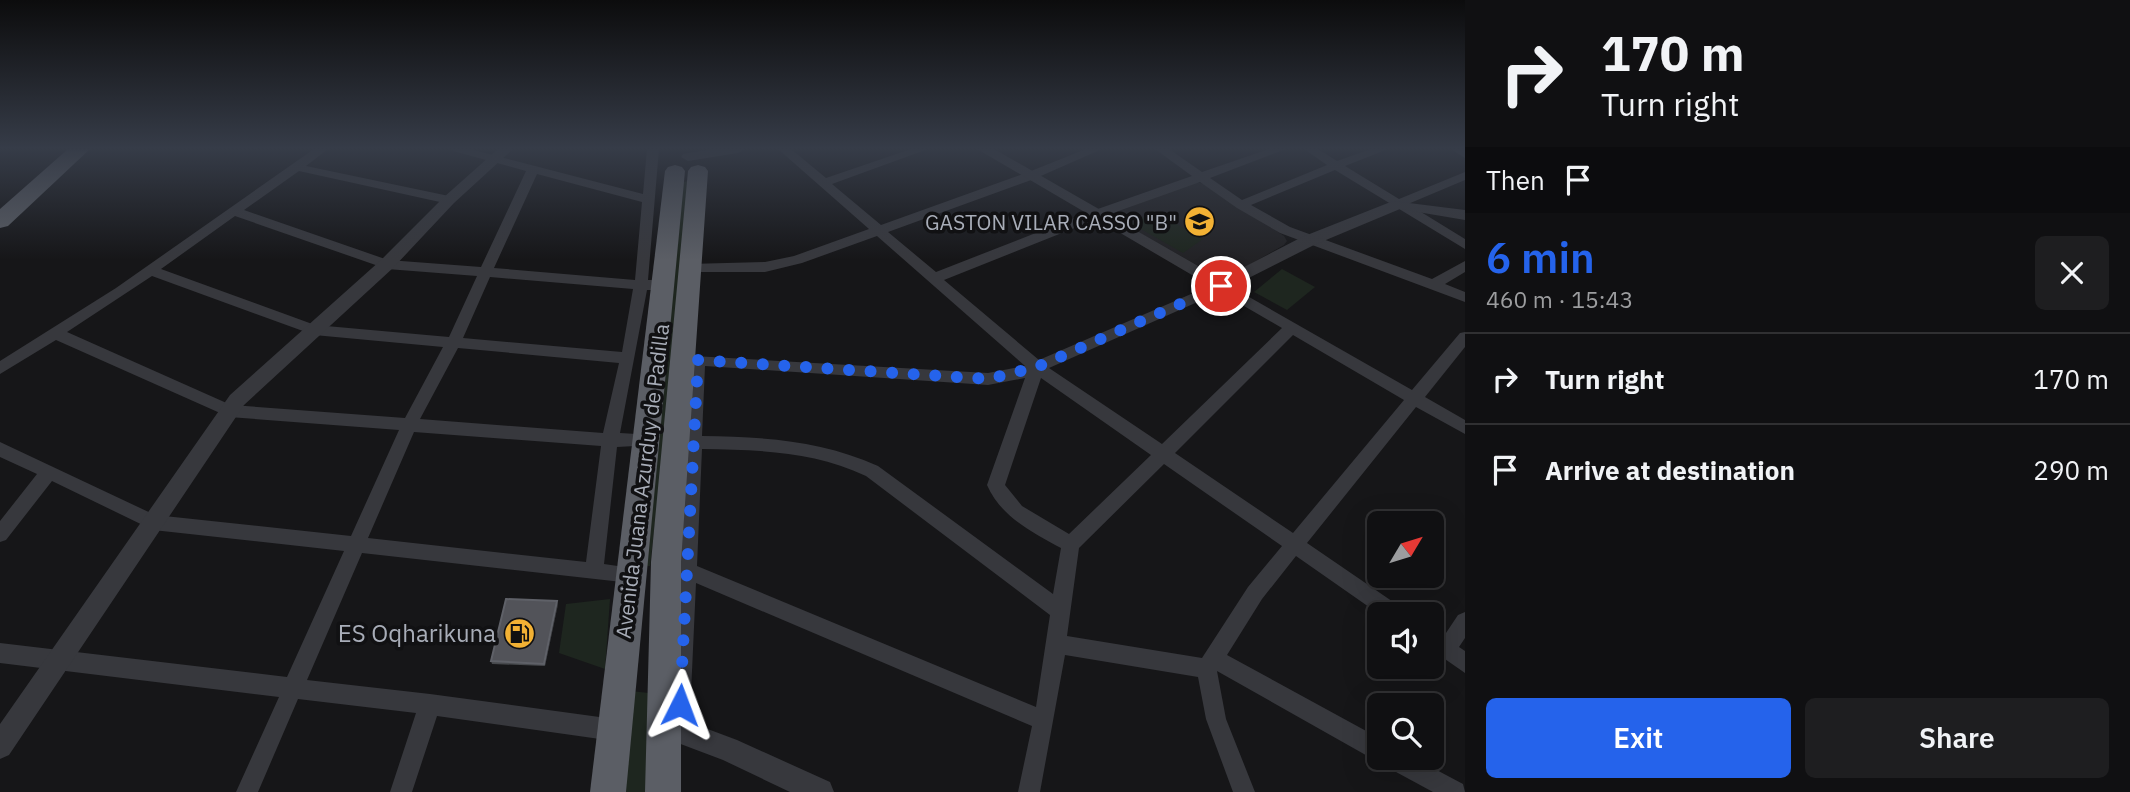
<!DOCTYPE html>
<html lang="en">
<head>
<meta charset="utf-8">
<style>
	body { margin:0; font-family:"IBM Plex Sans",sans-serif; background:#1e1e20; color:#f1f3f6; height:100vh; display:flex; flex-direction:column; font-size:26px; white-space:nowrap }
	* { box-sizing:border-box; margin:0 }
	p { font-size:23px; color:#9c9d9f }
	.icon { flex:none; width:38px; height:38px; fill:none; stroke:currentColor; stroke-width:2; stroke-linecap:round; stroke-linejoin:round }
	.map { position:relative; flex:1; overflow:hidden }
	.sheet { display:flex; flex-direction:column; background:#101012; width:665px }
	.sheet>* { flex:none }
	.hud { background:#101012; color:#f1f3f6; overflow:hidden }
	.needle { width:46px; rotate:52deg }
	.fabs { position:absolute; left:1367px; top:511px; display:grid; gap:14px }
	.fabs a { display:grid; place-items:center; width:77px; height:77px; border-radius:10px; background:#101012; box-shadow:0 7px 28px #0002,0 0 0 2px #303032; font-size:35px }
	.pin { position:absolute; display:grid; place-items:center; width:60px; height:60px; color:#fff; margin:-30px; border:4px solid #fff; border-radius:50%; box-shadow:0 2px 7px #0007 }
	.me { position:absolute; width:77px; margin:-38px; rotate:3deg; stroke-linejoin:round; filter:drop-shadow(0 0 5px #0008) }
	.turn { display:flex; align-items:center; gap:24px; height:147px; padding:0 21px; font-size:32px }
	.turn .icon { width:91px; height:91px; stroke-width:2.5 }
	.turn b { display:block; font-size:49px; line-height:60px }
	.then { display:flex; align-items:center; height:66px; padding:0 21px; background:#0003; gap:14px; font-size:26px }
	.round { display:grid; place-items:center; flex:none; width:74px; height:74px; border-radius:10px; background:#1e1e20 }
	.overview { display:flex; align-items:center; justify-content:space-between; height:119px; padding:0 21px }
	h1 { font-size:42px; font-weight:600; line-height:52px; color:#2563eb }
	.action { display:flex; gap:14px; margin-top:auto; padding:14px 21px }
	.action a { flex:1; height:80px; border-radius:10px; background:#2563eb; color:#fff; font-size:28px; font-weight:600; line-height:80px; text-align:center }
	.action a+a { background:#1e1e20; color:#f1f3f6 }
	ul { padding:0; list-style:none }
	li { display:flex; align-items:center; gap:21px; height:91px; padding:0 21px; border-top:2px solid #303032 }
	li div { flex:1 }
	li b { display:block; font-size:26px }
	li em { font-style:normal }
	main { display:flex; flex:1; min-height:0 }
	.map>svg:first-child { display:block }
	.built { fill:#222225 }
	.green { fill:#1e261f }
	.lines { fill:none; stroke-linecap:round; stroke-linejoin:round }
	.minor { fill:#37383d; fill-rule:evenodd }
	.tertiary { fill:#37383d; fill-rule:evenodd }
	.trunk { fill:#5b5e65; fill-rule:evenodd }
	.wall { fill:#47494d }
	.shaded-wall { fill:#2f3033 }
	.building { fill:#525359; stroke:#5f6168; stroke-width:2 }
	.route { stroke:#2563eb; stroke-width:12; stroke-dasharray:0 21.6 }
	.labels { text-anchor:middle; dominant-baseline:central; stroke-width:7; stroke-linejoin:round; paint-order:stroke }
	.poi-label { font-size:21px; fill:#a8adb8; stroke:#111113; text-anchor:end }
	.street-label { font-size:21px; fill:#a8adb8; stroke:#111113 }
	.near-poi-label { font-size:24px; fill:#a8adb8; stroke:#111113; text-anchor:end }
</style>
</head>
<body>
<main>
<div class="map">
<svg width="1465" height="792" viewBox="0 0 1465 792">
	<rect width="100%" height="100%" fill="#161618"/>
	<path class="built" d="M1196,182L1208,185L1284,236L1287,241L1284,245L1228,277L1216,276L1112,217L1114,213Z"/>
	<g class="green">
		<path d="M689,181L669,402L650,566H643L683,182Z"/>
		<path d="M1153,211L1203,239L1183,253L1132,224Z"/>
		<path d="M1282,269L1315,287L1287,310L1254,292Z"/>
		<path d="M610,599L605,669L559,653L566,604Z"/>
		<path d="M630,691L649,693L646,792H623Z"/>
	</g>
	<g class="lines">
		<g class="minor">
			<path d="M314,149H328L306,166L449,196L455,200L449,204L299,171L244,210L388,260L481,267L526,171L453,151L451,149H470L643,194L647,149H659L648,280H665L672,285L665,290H647L620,433L653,435L655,440L653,445L617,447L604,564L638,569L640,575L638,581L631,583L362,553L307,680L430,694L614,719L621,723L625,730L621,737L614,741L437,716L412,792H390L416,713L298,699L258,792H236L279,697L0,663V643L287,677L344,551L153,530L52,481L6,540L0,542V521L37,474L0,457V442L155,515L351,536L399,430L229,417L56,340L0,374V361L116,288ZM537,174L642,202L635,280L494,268ZM235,216L387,269L477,276L449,337L315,325L161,269ZM152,276L314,335L443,347L405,418L231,405L67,332ZM490,277L633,289L622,352L463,338ZM458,348L619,363L603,433L420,419ZM414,432L601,446L586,562L368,538Z"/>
			<path d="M778,149H791L826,178L911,149H928L832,184L881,225L1026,173L1086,149H1102L1034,179L888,232L936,272L1092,211L1192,176L1155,149H1169L1202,172L1269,149H1286L1210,178L1242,200L1327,165L1304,149H1318L1337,161L1371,149H1388L1345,166L1399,199L1465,172V180L1408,204L1465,239V249L1335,170L1251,205L1290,227L1432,279L1465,261V272L1445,284L1465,292V302L1280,233L1237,208L1200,182L1102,217L944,280L1039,360L1221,281L1412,390L1460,333L1465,332V347L1425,397L1465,420V434L1416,407L1307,543L1402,608L1405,614H1379L1296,556L1262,599L1227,655L1379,738V758H1414L1463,784L1465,792H1433L1385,766L1383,759L1379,761L1371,758L1217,671L1226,719L1255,792H1233L1206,719L1198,677L1065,655L1040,792H1018L1032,726L696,583L690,715L687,722L680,725L673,722L670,715L678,576L659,568L657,562L659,556L666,554L679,559L690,365L676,363L673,359L676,355L988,373L1025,366L877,236L802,263L765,272H684L682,269L684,266L689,264L765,262L794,256L869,229ZM1220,292L1282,328L1162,444L1049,368ZM1293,335L1404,400L1293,533L1175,453ZM705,366L988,385L1025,378L987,485C1001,517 1032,532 1061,548L1053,594L878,466C821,440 764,437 702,436ZM1041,378L1151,455L1069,534L1022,506L1005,485ZM702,449C759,450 813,451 866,476L1050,615L1036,707L697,566ZM1164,464L1282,546L1248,587L1202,658L1067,636L1079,548Z"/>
			<path d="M1451,149H1465V158Z"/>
			<path d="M1465,612V638L1459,647L1465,651V673L1432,650V630L1444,636L1458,615Z"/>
		</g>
		<g class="tertiary">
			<path d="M498,149H513L454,203L393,268L244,405L9,755L0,759V724L230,395L381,260L444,197Z"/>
			<path d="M712,149H745L738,153L688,161L681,157L683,154Z"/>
			<path d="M977,149H994L1221,279L1302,237L1393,201L1465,210V220L1400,209L1314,245L1221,292Z"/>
			<path d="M672,697L681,701L689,722L737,740L830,782L834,792H790L723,760L670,740L659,710L663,701Z"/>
		</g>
		<g class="trunk">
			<path d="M68,149H90L8,226L0,228V209Z"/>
			<path d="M675,165L682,167L685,171L626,792H590L665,171L668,167Z"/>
			<path d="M698,165L705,167L708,171L681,562V792H645L651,562L688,171L691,167Z"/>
		</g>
	</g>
	<path class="wall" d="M558,604L545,666L492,664L491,661Z"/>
	<path class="shaded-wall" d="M557,601L558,604L545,666L544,664Z"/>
	<path class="building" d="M506,599L557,601L544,664L491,661Z"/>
	<linearGradient id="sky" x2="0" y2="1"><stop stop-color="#0c0c0d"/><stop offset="0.57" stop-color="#363c48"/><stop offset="1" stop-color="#363c48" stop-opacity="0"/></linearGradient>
	<rect width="1465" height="260" fill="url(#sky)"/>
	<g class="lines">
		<path class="route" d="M680,705L698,360L988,379L1037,367L1221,286"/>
	</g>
	<defs>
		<symbol id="school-disc" viewBox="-11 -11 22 22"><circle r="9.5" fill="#f2b134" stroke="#111113"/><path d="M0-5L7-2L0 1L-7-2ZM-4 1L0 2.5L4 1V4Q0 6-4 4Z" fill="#111"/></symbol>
		<symbol id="fuel-disc" viewBox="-11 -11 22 22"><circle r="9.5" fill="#f2b134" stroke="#111113"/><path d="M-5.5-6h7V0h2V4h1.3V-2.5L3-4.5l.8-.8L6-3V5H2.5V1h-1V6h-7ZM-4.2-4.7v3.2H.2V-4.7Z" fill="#111"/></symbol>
	</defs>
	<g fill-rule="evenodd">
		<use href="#school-disc" x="1182" y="204" width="35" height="35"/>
		<use href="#fuel-disc" x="502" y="616" width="35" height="35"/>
	</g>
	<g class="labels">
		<g class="poi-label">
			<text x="1177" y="222">GASTON VILAR CASSO "B"</text>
		</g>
		<g class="street-label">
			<text transform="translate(642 481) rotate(-83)">Avenida Juana Azurduy de Padilla</text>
		</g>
		<g class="near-poi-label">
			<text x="496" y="633">ES Oqharikuna</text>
		</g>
	</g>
</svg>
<div class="fabs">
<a><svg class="needle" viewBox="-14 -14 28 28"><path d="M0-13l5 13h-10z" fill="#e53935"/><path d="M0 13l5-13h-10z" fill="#9c9d9f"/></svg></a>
<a><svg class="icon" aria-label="sound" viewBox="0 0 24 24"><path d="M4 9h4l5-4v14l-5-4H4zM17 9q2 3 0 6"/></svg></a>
<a><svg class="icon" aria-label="search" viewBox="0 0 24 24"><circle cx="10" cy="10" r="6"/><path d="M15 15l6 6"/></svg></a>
</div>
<div class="pin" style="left:1221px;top:286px;background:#d93025"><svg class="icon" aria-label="arrive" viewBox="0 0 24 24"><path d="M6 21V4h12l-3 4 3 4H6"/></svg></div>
<svg class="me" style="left:680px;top:705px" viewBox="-20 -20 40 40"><path d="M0-17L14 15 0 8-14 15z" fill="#2563eb" stroke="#fff" stroke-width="4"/></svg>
</div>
<section class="sheet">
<div class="hud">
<div class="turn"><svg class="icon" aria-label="right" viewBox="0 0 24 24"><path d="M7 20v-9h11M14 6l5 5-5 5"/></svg><div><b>170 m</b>Turn right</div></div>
<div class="then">Then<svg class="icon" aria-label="arrive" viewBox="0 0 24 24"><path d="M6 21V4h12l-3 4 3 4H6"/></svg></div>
</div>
<div class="overview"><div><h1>6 min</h1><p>460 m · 15:43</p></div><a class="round"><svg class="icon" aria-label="close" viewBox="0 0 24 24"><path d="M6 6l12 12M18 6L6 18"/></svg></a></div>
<ul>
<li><svg class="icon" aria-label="right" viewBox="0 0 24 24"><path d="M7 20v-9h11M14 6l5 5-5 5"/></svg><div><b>Turn right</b></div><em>170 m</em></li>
<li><svg class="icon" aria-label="arrive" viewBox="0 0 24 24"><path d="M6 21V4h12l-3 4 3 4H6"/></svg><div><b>Arrive at destination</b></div><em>290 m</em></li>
</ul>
<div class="action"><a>Exit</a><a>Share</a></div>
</section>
</main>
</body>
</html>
